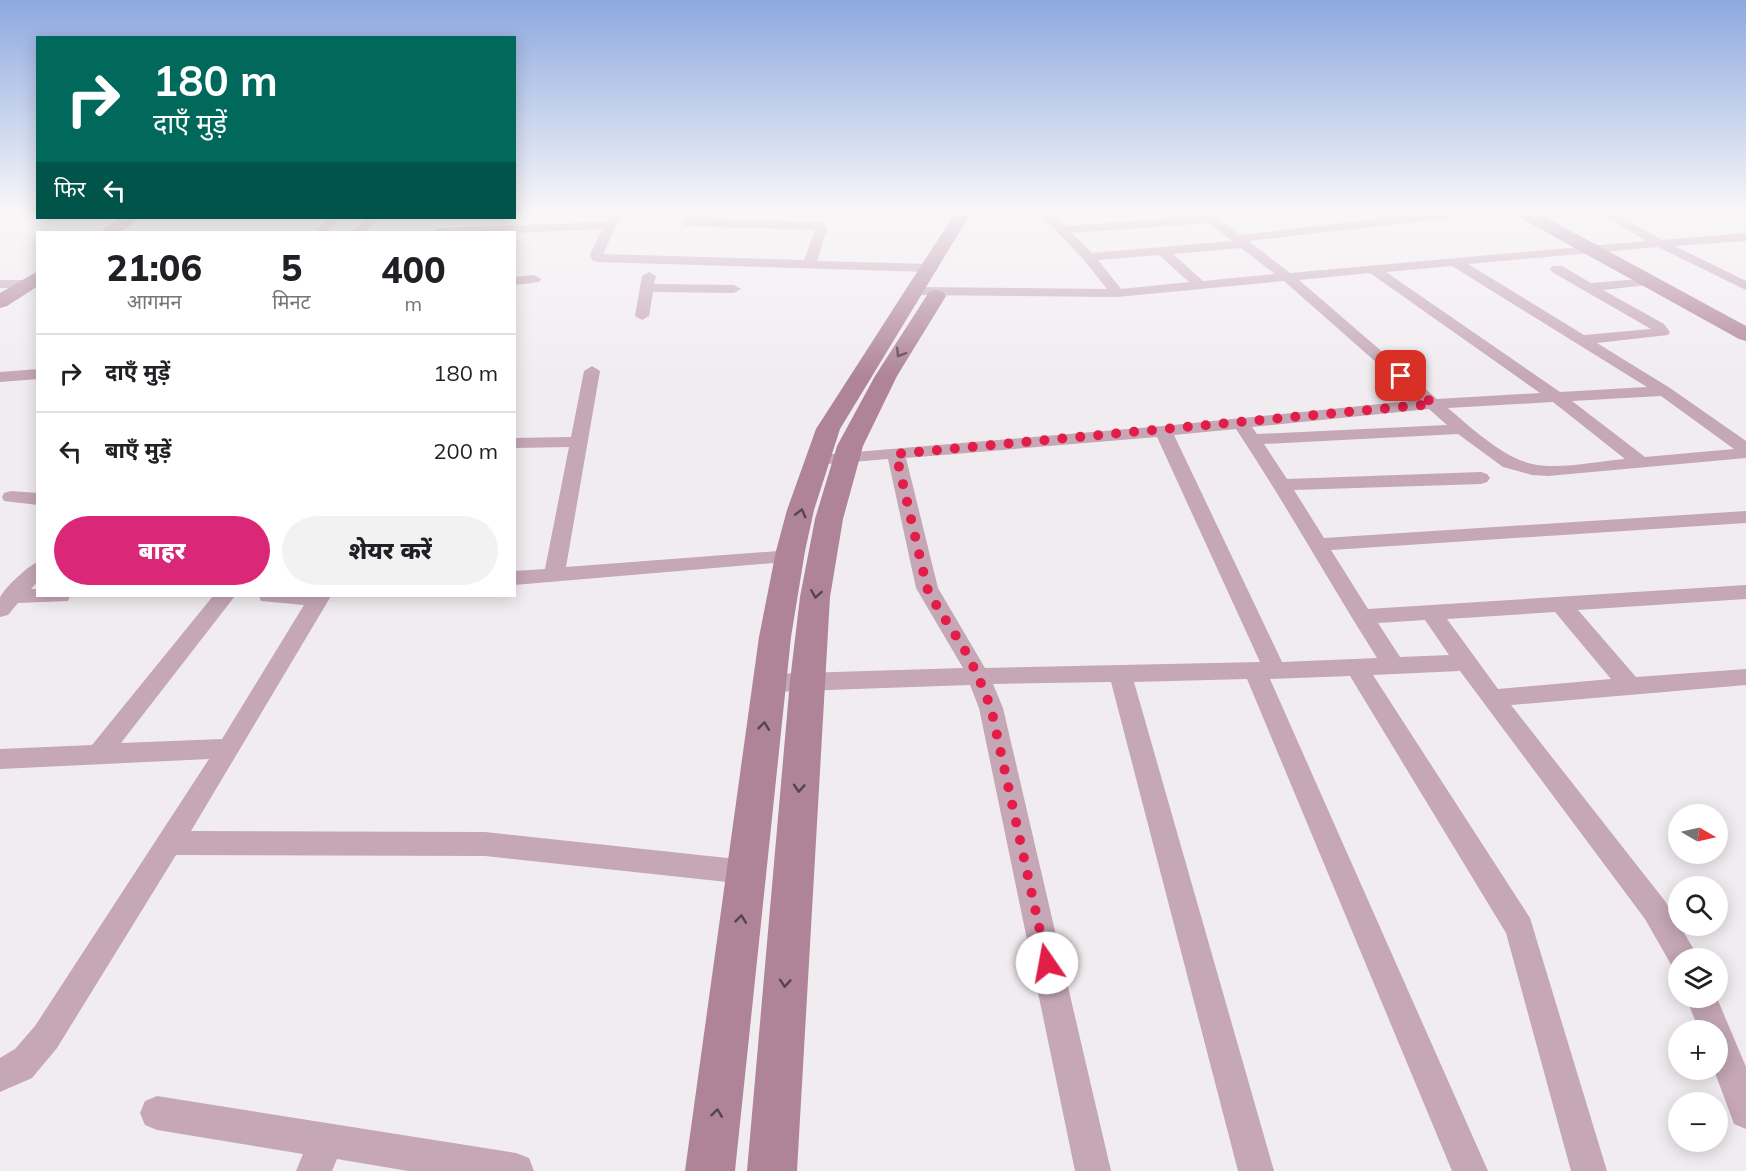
<!DOCTYPE html>
<html lang="hi">
<head>
<meta charset="utf-8">
<style>
	body { margin:0; font-family:Mulish,"Noto Sans Devanagari",sans-serif; background:#f2f2f2; color:#202124; height:100vh; display:flex; flex-direction:column; font-size:22px; white-space:nowrap }
	* { box-sizing:border-box; margin:0 }
	p { font-size:20px; color:#757577 }
	.icon { flex:none; width:33px; height:33px; fill:none; stroke:currentColor; stroke-width:2; stroke-linecap:round; stroke-linejoin:round }
	.map { position:relative; flex:1; overflow:hidden }
	.panel { position:absolute; left:36px; top:231px; width:480px; height:366px; display:flex; flex-direction:column; background:#fff; border-radius:0px; box-shadow:0 3px 15px #0003 }
	.panel>* { flex:none }
	.banner { position:absolute; left:36px; top:36px; width:480px; height:183px; border-radius:0px; box-shadow:0 3px 15px #0003; background:#00695c; color:#fff; overflow:hidden }
	.needle { width:39px; rotate:99deg }
	.controls { position:absolute; left:1668px; top:804px; display:grid; gap:12px }
	.controls a { display:grid; place-items:center; width:60px; height:60px; border-radius:50%; background:#fff; box-shadow:0 3px 15px #0003; font-size:30px }
	.pin { position:absolute; display:grid; place-items:center; width:51px; height:51px; color:#fff; margin:-26px; border-radius:12px; box-shadow:0 3px 9px #0006 }
	.me { position:absolute; width:66px; margin:-33px; rotate:348deg; stroke-linejoin:round; filter:drop-shadow(0 0 4px #0008) }
	.turn { display:flex; align-items:center; gap:21px; height:126px; padding:0 18px; font-size:27px }
	.turn .icon { width:78px; height:78px; stroke-width:2.5 }
	.turn b { display:block; font-size:42px; line-height:51px }
	.then { display:flex; align-items:center; height:57px; padding:0 18px; background:#0003; gap:12px; font-size:22px }
	.eta { display:flex; justify-content:space-evenly; align-items:center; height:102px; text-align:center }
	.eta b { font-size:36px; font-weight:800; line-height:42px }
	.cta { display:flex; gap:12px; margin-top:auto; padding:12px 18px }
	.cta a { flex:1; height:69px; border-radius:36px; background:#db2777; color:#fff; font-size:24px; font-weight:800; line-height:69px; text-align:center }
	.cta a+a { background:#f2f2f2; color:#202124 }
	ul { padding:0; list-style:none }
	li { display:flex; align-items:center; gap:18px; height:78px; padding:0 18px; border-top:2px solid #e0e0e0 }
	li div { flex:1 }
	li b { display:block; font-size:22px }
	li em { font-style:normal }
	.map>svg:first-child { display:block }
	.lines { fill:none; stroke-linecap:round; stroke-linejoin:round }
	.street { fill:#c5a7b5; fill-rule:evenodd }
	.secondary { fill:#af8498; fill-rule:evenodd }
	.oneway { stroke:#56444d }
	.route { stroke:#e11d48; stroke-width:10; stroke-dasharray:0 18 }
</style>
</head>
<body>
<div class="map">
<svg width="1746" height="1171" viewBox="0 0 1746 1171">
	<rect width="100%" height="100%" fill="#f1ecf0"/>
	<g class="lines">
		<g class="street">
			<path d="M610,213H622L603,254L804,260L815,230L686,226L680,222L686,218L819,222L823,223L827,229L817,261L930,264L937,268L930,272L598,262L593,261L590,255L602,229L514,233L432,232L438,228L606,222Z"/>
			<path d="M1039,213H1052L1065,226L1201,216L1198,213H1212L1240,235L1428,213H1465L1459,217L1249,241L1290,273L1646,241L1600,213H1615L1662,240L1746,233V241L1675,246L1746,281V290L1658,247L1468,264L1584,335L1651,329L1552,272L1550,269L1552,266H1562L1591,283L1652,278L1654,281L1647,285L1603,290L1664,324L1670,332L1668,335L1597,343L1670,388L1746,441V458L1548,476L1532,475L1503,467L1458,434L1264,444L1287,479L1481,472L1487,474L1490,478L1487,482L1481,484L1294,490L1324,538L1746,511V523L1331,550L1368,609L1746,585V599L1578,610L1636,677L1746,669V685L1511,705L1665,901L1699,958H1678V970L1673,968L1645,919L1460,671L1373,675L1530,918L1607,1171H1571L1506,933L1350,676L1270,679L1488,1171H1452L1247,679L1134,682L1274,1171H1238L1111,682L993,684L1003,708L1111,1171H1075L979,708L970,685L770,692L762,689L758,683L762,677L770,674L963,668L916,588L888,459L815,465L809,464L806,460L809,456L1163,426L1419,400L1284,281L1117,297L914,295L907,291L914,287L1107,289L1084,260ZM1209,223L1232,241L1092,253L1072,233ZM1241,248L1275,274L1203,281L1173,254ZM1159,255L1189,282L1121,289L1098,260ZM1452,266L1647,387L1560,392L1386,272ZM1370,273L1540,393L1437,399L1299,280ZM1661,396L1734,449L1645,457L1572,401ZM1553,402L1625,459C1598,461 1559,470 1532,464C1504,458 1470,427 1448,408ZM1429,409L1447,425L1257,434L1252,427ZM1236,429C1286,504 1330,584 1377,658L1282,662L1174,435ZM1157,437L1260,662L985,668L938,588L906,458ZM1555,612L1611,679L1498,689L1447,619ZM1425,620L1449,655L1400,657L1378,623Z"/>
			<path d="M328,218H340L327,232H315Z"/>
			<path d="M367,218H379L365,232H353Z"/>
			<path d="M649,272L656,276L654,284L734,285L741,289L734,293L653,292L649,316L642,320L635,316L642,276Z"/>
			<path d="M534,275L541,279L539,282L514,285V277Z"/>
			<path d="M0,280H26L33,284L26,288H0Z"/>
			<path d="M592,366L600,371L566,567L791,550L798,551L801,556L798,561L514,585V571L545,569L569,447L514,448V438L571,437L584,371Z"/>
			<path d="M38,369V379L0,382V372Z"/>
			<path d="M11,491L38,493V505L4,501L2,497L4,493Z"/>
			<path d="M38,562V581L31,589H38V596H70L68,601L18,603L8,615L0,617C0,611 0,604 0,598C2,590 30,564 38,562Z"/>
			<path d="M213,596H235L121,743L222,739L304,605L261,601L259,596H331L191,831L485,832L746,860L756,863L760,872L756,881L746,884L485,856L176,855L57,1048L32,1078L0,1092V1058L15,1049L35,1026L209,759L0,769V749L92,745Z"/>
			<path d="M1686,998H1717L1746,1067V1129L1734,1124L1714,1070H1718V1030H1699Z"/>
			<path d="M157,1096L516,1153L529,1158L534,1171H408L337,1159L332,1171H296L303,1154L157,1130L145,1125L140,1113L145,1101Z"/>
		</g>
		<g class="secondary">
			<path d="M955,213H971L840,429L814,510L805,551L791,637L735,1171H685L759,637L776,551L787,510L816,429Z"/>
			<path d="M1517,213H1538L1746,326V341L1739,339L1519,217Z"/>
			<path d="M120,218H140L121,232H102L104,228Z"/>
			<path d="M38,271V286L7,306L0,308V293Z"/>
			<path d="M936,290L943,292L946,296L897,376L863,446L843,519L830,597L797,1171H747L790,681L800,597L815,519L837,446L875,376L929,292Z"/>
		</g>
	</g>
	<defs><path id="oneway-chevron" d="M-2-3.5L2.5 0L-2 3.5" fill="none" stroke-width="1.6" stroke-linecap="round" stroke-linejoin="round" transform="scale(1.5)"/></defs>
	<g class="oneway">
		<use href="#oneway-chevron" transform="translate(900 353) rotate(122)"/>
		<use href="#oneway-chevron" transform="translate(801 513) rotate(-76)"/>
		<use href="#oneway-chevron" transform="translate(816 594) rotate(99)"/>
		<use href="#oneway-chevron" transform="translate(764 726) rotate(-83)"/>
		<use href="#oneway-chevron" transform="translate(799 788) rotate(94)"/>
		<use href="#oneway-chevron" transform="translate(741 919) rotate(-83)"/>
		<use href="#oneway-chevron" transform="translate(785 983) rotate(94)"/>
		<use href="#oneway-chevron" transform="translate(717 1113) rotate(-83)"/>
	</g>
	<linearGradient id="sky" x2="0" y2="1"><stop stop-color="#8ca9e0"/><stop offset="0.56" stop-color="#f9f6f8"/><stop offset="1" stop-color="#f9f6f8" stop-opacity="0"/></linearGradient>
	<rect width="1746" height="377" fill="url(#sky)"/>
	<g class="lines">
		<path class="route" d="M1047,963L991,708C981,683 971,658 956,636C946,620 935,605 927,588L896,454L1433,404L1401,376"/>
	</g>
</svg>
<div class="controls">
<a><svg class="needle" viewBox="-14 -14 28 28"><path d="M0-13l5 13h-10z" fill="#e53935"/><path d="M0 13l5-13h-10z" fill="#757577"/></svg></a>
<a><svg class="icon" aria-label="search" viewBox="0 0 24 24"><circle cx="10" cy="10" r="6"/><path d="M15 15l6 6"/></svg></a>
<a><svg class="icon" aria-label="layers" viewBox="0 0 24 24"><path d="M12 4l9 5-9 5-9-5zM3 14l9 5 9-5"/></svg></a>
<a>+</a>
<a>−</a>
</div>
<div class="pin" style="left:1401px;top:376px;background:#d93025"><svg class="icon" aria-label="arrive" viewBox="0 0 24 24"><path d="M6 21V4h12l-3 4 3 4H6"/></svg></div>
<svg class="me" style="left:1047px;top:963px" viewBox="-20 -20 40 40"><circle r="19" fill="#fff"/><path d="M0-13L10 11 0 6-10 11z" fill="#e11d48"/></svg>
<div class="banner">
<div class="turn"><svg class="icon" aria-label="right" viewBox="0 0 24 24"><path d="M7 20v-9h11M14 6l5 5-5 5"/></svg><div><b>180 m</b>दाएँ मुड़ें</div></div>
<div class="then">फिर<svg class="icon" aria-label="left" viewBox="0 0 24 24"><path d="M17 20v-9H6M10 6l-5 5 5 5"/></svg></div>
</div>
<section class="panel">
<div class="eta">
<div><b>21:06</b><p>आगमन</p></div>
<div><b>5</b><p>मिनट</p></div>
<div><b>400</b><p>m</p></div>
</div>
<ul>
<li><svg class="icon" aria-label="right" viewBox="0 0 24 24"><path d="M7 20v-9h11M14 6l5 5-5 5"/></svg><div><b>दाएँ मुड़ें</b></div><em>180 m</em></li>
<li><svg class="icon" aria-label="left" viewBox="0 0 24 24"><path d="M17 20v-9H6M10 6l-5 5 5 5"/></svg><div><b>बाएँ मुड़ें</b></div><em>200 m</em></li>
</ul>
<div class="cta"><a>बाहर</a><a>शेयर करें</a></div>
</section>
</div>
</body>
</html>
